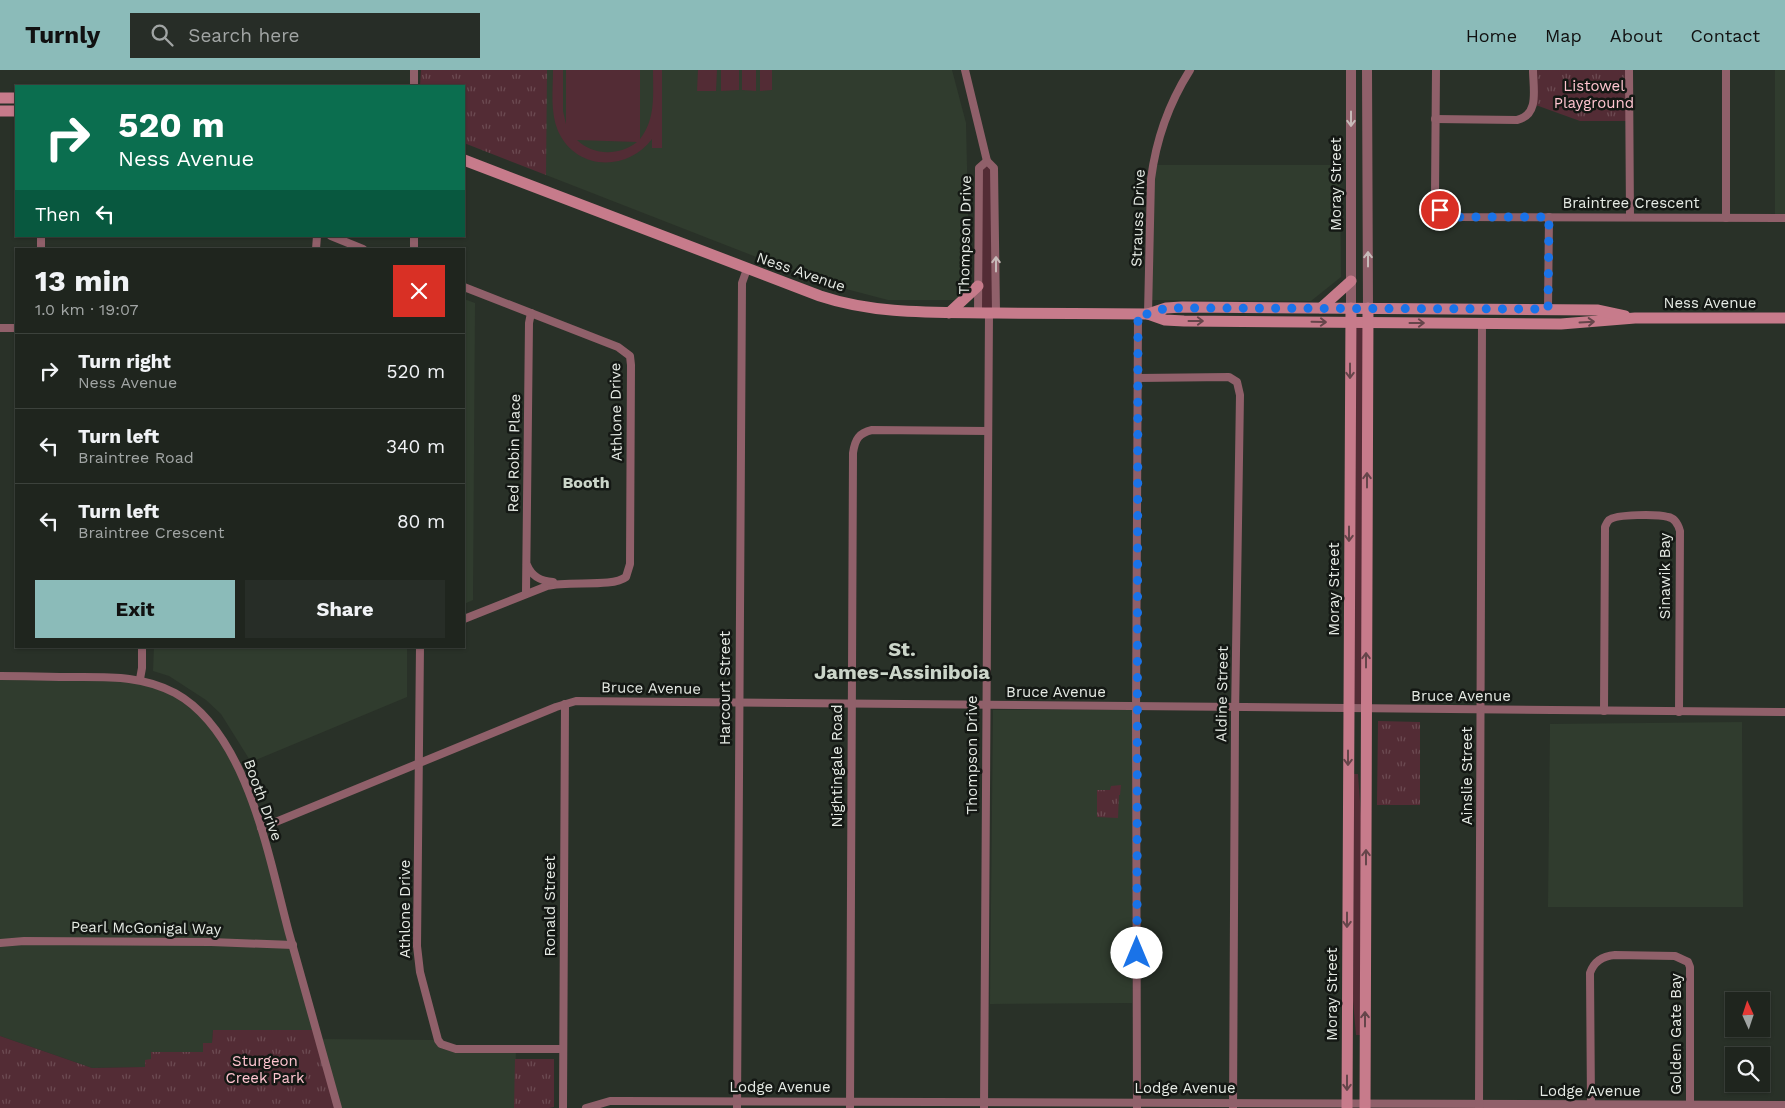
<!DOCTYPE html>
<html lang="en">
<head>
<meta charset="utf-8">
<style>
	body { margin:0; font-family:"Work Sans",sans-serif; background:#272d27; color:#f1f3f6; height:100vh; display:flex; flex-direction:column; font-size:19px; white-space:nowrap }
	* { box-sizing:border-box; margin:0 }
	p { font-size:16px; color:#a1a5a4 }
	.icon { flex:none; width:28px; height:28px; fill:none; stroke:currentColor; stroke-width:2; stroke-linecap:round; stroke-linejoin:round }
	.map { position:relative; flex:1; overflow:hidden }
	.panel { position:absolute; left:15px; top:178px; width:450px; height:400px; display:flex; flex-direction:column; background:#1f251e; border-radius:0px; box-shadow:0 1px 4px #0004,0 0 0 1px #3c423c }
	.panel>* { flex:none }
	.guide { position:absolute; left:15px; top:15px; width:450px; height:152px; border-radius:0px; box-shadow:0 1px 4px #0004,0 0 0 1px #3c423c; background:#0b6e4f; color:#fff; overflow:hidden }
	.needle { width:32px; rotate:357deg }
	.tools { position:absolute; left:1725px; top:922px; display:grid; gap:10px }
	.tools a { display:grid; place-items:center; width:45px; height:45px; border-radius:0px; background:#1f251e; box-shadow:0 1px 4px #0004,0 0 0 1px #3c423c; font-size:25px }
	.pin { position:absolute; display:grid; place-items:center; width:42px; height:42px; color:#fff; margin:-21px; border:2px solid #fff; border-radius:50%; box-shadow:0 1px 5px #0007 }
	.me { position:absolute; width:55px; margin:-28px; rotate:0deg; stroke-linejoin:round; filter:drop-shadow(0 0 4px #0008) }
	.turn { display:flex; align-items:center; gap:18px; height:105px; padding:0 20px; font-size:22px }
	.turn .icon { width:65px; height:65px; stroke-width:2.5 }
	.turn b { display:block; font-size:35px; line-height:42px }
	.then { display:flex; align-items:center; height:48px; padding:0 20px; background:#0003; gap:10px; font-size:19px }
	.round { display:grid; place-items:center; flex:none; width:52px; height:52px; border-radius:0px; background:#272d27 }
	.overview { display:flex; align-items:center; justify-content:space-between; height:85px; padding:0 20px }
	h1 { font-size:30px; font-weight:700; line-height:38px }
	.cta { display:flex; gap:10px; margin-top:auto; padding:10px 20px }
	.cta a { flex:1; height:58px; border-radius:0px; background:#8bbbb9; color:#111; font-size:20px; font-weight:700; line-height:58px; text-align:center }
	.cta a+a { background:#272d27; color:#f1f3f6 }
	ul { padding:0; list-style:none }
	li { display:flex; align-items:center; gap:15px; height:75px; padding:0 20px; border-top:1px solid #3c423c }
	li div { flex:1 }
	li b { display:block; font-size:19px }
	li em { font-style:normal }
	header { display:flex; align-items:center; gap:30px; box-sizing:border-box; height:70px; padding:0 25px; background:#8bbbb9; color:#111 }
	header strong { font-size:24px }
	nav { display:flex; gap:28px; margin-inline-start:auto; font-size:18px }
	.search { width:350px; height:45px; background:#272d27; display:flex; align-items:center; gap:12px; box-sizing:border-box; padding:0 18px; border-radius:0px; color:#a1a5a4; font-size:19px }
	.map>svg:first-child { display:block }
	.built { fill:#303c2e }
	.grass { fill:#532c35; fill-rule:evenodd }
	.park { fill:url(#park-tufts) }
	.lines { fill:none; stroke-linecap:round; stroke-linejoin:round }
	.minor { stroke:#90606a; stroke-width:8 }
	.tertiary { stroke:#90606a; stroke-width:10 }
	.secondary { stroke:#c77b8b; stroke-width:11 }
	.oneway { stroke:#c7bab9 }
	.oneway2 { stroke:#65454a }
	.route { stroke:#1a73e8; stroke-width:9; stroke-dasharray:0 16.2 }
	.labels { text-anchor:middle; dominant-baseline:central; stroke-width:5; stroke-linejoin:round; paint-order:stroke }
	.park-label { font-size:15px; fill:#ffc5d0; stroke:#141814 }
	.street-label { font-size:15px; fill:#e5eae4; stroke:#141814 }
	.neighbourhood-label { font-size:16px; font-weight:bold; fill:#cbd5c9; stroke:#141814 }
	.district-label { font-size:20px; font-weight:bold; fill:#cbd5c9; stroke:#141814 }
</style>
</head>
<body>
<header>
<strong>Turnly</strong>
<div class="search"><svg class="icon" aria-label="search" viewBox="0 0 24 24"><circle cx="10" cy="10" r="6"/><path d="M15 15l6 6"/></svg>Search here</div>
<nav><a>Home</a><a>Map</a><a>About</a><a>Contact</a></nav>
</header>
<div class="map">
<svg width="1785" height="1038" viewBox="0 0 1785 1038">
	<defs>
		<pattern id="park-tufts" width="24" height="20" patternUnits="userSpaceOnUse" patternTransform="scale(1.25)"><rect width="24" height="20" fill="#532c35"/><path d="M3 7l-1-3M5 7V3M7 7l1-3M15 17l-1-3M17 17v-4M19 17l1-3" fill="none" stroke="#6c4b52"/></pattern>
	</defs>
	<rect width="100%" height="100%" fill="#293128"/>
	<g class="built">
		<path d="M546,0H952L966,53L970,230H888L823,213L546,105Z"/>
		<rect x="1775" y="0" width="10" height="148"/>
		<path d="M1153,95H1340L1341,207L1311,231L1149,230Z"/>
		<path d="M464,229L475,233L473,530L464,534Z"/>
		<path d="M154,576H407V627L251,692L221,644L206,630L169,606L153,601Z"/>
		<path d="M0,606L118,607L164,618L214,657L253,735L316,960H213L212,974L203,982H151V990H145L146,997L92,998L0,966Z"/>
		<path d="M993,640H1132V933L990,934Z"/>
		<path d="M1742,652L1743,837H1548L1550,654Z"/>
		<path d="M319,969L438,970L449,975L516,977L515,1038H338Z"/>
	</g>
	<g class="grass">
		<path d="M553,0H563V41L566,54V0H640V69C656,49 653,24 653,0H662V78H652V69C627,102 576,101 558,61C550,42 553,20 553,0ZM577,70L637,72C619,86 594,86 577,70Z"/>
		<path d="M698,0H717L716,21H697Z"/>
		<path d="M721,0H739V20L721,21Z"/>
		<path d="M742,0H756V21L742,20Z"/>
		<path d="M760,0H772V20L760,21Z"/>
		<path d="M987,91L994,98L996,243H978L979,98Z"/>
		<path d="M1350,252L1368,253L1367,639H1348Z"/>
		<path d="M1354,704H1358L1361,745L1360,965H1356L1353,931Z"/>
	</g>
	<g class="park">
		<path d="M421,0H547L546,105L464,73V16H420Z"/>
		<path d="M1533,0H1629L1628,51H1580L1533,34Z"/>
		<path d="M1378,651L1420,652V735H1377Z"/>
		<path d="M1121,715L1120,725H1119L1118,748L1097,747V720H1110L1111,716Z"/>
		<path d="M213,960H316L338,1038H0V966L92,998L145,997V990L151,989V982H203V973H212Z"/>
		<path d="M515,989H554V1037L549,1038H514Z"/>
	</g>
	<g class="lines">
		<g class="minor">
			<path d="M965,0L987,91L994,98L996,243"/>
			<path d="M1436,0L1435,125C1438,139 1443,145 1458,147L1785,148"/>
			<path d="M1629,0L1630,147"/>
			<path d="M414,16V0"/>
			<path d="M1435,49L1517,50C1540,45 1533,18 1533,0"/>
			<path d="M1726,148V0"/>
			<path d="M331,166L363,179"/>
			<path d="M414,166V179"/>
			<path d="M41,179V166"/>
			<path d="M316,179L317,166"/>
			<path d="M464,217L618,277L630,286L631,295L630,494L626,507C612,518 568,510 547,516L464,549"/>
			<path d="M1548,239L1549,147"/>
			<path d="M978,243L979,98L987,91"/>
			<path d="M1148,244L1151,109C1156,70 1169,33 1190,0"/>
			<path d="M0,258H16"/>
			<path d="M1138,308L1229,307L1237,312L1240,325L1235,646L1233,1038"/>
			<path d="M527,495C532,507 541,511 553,512"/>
			<path d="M526,523L529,253L531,243"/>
			<path d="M420,576L417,876L420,902L438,970L441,974L456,979H563"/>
			<path d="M0,606C25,606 50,607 76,607C111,607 143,606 175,623C248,663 269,789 289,863C305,921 322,980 338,1038"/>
			<path d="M140,609L142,598V576"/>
			<path d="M1604,641L1605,457C1606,455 1607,452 1609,450C1616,444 1658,444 1668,447C1675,448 1678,454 1680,461L1679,642"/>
			<path d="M261,758L556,637L576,631L1785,642"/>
			<path d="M0,873L24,871L211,872L293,875"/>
			<path d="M1591,1035L1590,903C1594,891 1603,886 1615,885L1675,886L1688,892L1690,897V1035"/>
			<path d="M563,1038L565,634"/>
			<path d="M586,1038L610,1031H623L1785,1035"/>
			<path d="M737,1038L742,213L747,199"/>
			<path d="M850,1038L853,383C855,369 859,363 872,360L988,361"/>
			<path d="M984,1038L989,243"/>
			<path d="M1137,1038L1136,645L1138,244"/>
			<path d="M1479,1038L1482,253"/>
		</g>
		<g class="tertiary">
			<path d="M1351,0V238"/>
			<path d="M1367,0L1368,238"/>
		</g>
		<g class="secondary">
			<path d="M0,28H16"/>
			<path d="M0,41H16"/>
			<path d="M464,90L820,226C877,245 937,242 997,243C1047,243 1098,244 1148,244L1165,250L1184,251L1561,254L1635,248H1785"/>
			<path d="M1321,238L1351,211"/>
			<path d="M949,243L978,216"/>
			<path d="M1148,244L1166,238L1182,237L1597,240L1625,246"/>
			<path d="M1347,1038L1351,238"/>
			<path d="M1365,1038L1368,238"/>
		</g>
	</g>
	<defs><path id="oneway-shaft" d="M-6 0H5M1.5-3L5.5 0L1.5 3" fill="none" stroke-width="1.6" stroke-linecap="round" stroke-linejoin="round" transform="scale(1.25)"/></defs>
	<g class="oneway">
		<use href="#oneway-shaft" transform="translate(1351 49) rotate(90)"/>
		<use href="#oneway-shaft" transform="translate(1368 189) rotate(-90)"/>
		<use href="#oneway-shaft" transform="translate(996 194) rotate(-90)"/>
	</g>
	<g class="oneway2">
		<use href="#oneway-shaft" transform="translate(1196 251)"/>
		<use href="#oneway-shaft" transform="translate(1319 252) rotate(1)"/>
		<use href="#oneway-shaft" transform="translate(1587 252) rotate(-3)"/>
		<use href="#oneway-shaft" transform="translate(1417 253)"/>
		<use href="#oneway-shaft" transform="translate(1350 301) rotate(90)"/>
		<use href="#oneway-shaft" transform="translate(1367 410) rotate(-90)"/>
		<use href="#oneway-shaft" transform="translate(1349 464) rotate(90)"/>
		<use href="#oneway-shaft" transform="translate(1366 590) rotate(-90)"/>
		<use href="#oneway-shaft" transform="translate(1348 688) rotate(90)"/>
		<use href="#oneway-shaft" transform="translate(1366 787) rotate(-90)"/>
		<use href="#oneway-shaft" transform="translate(1347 850) rotate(90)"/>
		<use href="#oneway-shaft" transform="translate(1365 949) rotate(-90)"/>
		<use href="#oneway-shaft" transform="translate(1347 1013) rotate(90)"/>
	</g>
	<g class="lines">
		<path class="route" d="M1137,883L1138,244H1148L1166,238H1182L1548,239L1549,147H1458L1448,145L1440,140"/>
	</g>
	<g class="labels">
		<g class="park-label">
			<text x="1594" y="16">Listowel<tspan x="1594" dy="17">Playground</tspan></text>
			<text x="265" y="991">Sturgeon<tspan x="265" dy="17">Creek Park</tspan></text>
		</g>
		<g class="street-label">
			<text transform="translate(1336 114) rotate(-90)">Moray Street</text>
			<text x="1631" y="133">Braintree Crescent</text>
			<text transform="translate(1138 148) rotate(-88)">Strauss Drive</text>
			<text transform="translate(965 165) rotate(-89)">Thompson Drive</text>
			<text transform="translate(801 202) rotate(19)">Ness Avenue</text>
			<text x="1710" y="233">Ness Avenue</text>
			<text transform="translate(616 342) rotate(-91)">Athlone Drive</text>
			<text transform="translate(514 383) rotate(-89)">Red Robin Place</text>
			<text transform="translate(1665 506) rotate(-90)">Sinawik Bay</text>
			<text transform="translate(1334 519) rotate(-90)">Moray Street</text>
			<text transform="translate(651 618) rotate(1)">Bruce Avenue</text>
			<text transform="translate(725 618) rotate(-90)">Harcourt Street</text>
			<text x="1056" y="622">Bruce Avenue</text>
			<text transform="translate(1222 624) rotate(-89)">Aldine Street</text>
			<text x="1461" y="626">Bruce Avenue</text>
			<text transform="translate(972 685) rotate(-90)">Thompson Drive</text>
			<text transform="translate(837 696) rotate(-90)">Nightingale Road</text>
			<text transform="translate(1467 706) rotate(-90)">Ainslie Street</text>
			<text transform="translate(263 730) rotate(70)">Booth Drive</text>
			<text transform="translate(550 836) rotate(-90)">Ronald Street</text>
			<text transform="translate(405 839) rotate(-90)">Athlone Drive</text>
			<text transform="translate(146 858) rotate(1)">Pearl McGonigal Way</text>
			<text transform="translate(1332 924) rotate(-90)">Moray Street</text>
			<text transform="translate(1676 964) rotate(-90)">Golden Gate Bay</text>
			<text x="780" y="1017">Lodge Avenue</text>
			<text x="1185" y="1018">Lodge Avenue</text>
			<text x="1590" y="1021">Lodge Avenue</text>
		</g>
		<g class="neighbourhood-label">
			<text x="586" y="412">Booth</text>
		</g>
		<g class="district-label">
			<text x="902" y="579">St.<tspan x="902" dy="23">James-Assiniboia</tspan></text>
		</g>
	</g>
</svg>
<div class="tools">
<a><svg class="needle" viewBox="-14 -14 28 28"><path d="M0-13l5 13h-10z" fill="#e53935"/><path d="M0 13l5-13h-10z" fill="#a1a5a4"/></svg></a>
<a><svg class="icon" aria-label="search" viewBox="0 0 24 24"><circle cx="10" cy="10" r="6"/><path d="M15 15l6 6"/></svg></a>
</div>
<div class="pin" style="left:1440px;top:140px;background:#d93025"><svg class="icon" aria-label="arrive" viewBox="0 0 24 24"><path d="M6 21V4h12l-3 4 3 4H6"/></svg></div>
<svg class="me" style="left:1137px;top:883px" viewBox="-20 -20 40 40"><circle r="19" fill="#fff"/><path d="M0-13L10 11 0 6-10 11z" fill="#1a73e8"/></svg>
<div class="guide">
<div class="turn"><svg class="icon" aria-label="right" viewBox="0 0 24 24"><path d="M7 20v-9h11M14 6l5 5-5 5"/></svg><div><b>520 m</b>Ness Avenue</div></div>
<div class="then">Then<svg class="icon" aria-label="left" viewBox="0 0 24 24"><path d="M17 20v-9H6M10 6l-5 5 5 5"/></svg></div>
</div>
<section class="panel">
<div class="overview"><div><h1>13 min</h1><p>1.0 km · 19:07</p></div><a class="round" style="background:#d93025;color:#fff"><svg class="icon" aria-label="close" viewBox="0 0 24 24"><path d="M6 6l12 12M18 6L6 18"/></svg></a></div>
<ul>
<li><svg class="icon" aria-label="right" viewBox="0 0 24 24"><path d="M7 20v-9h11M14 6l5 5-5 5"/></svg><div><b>Turn right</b><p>Ness Avenue</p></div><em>520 m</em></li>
<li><svg class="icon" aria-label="left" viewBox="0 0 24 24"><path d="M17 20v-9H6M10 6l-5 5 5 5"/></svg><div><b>Turn left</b><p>Braintree Road</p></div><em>340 m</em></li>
<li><svg class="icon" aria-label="left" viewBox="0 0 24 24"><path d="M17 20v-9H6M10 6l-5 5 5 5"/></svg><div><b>Turn left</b><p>Braintree Crescent</p></div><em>80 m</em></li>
</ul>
<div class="cta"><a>Exit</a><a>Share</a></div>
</section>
</div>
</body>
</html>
